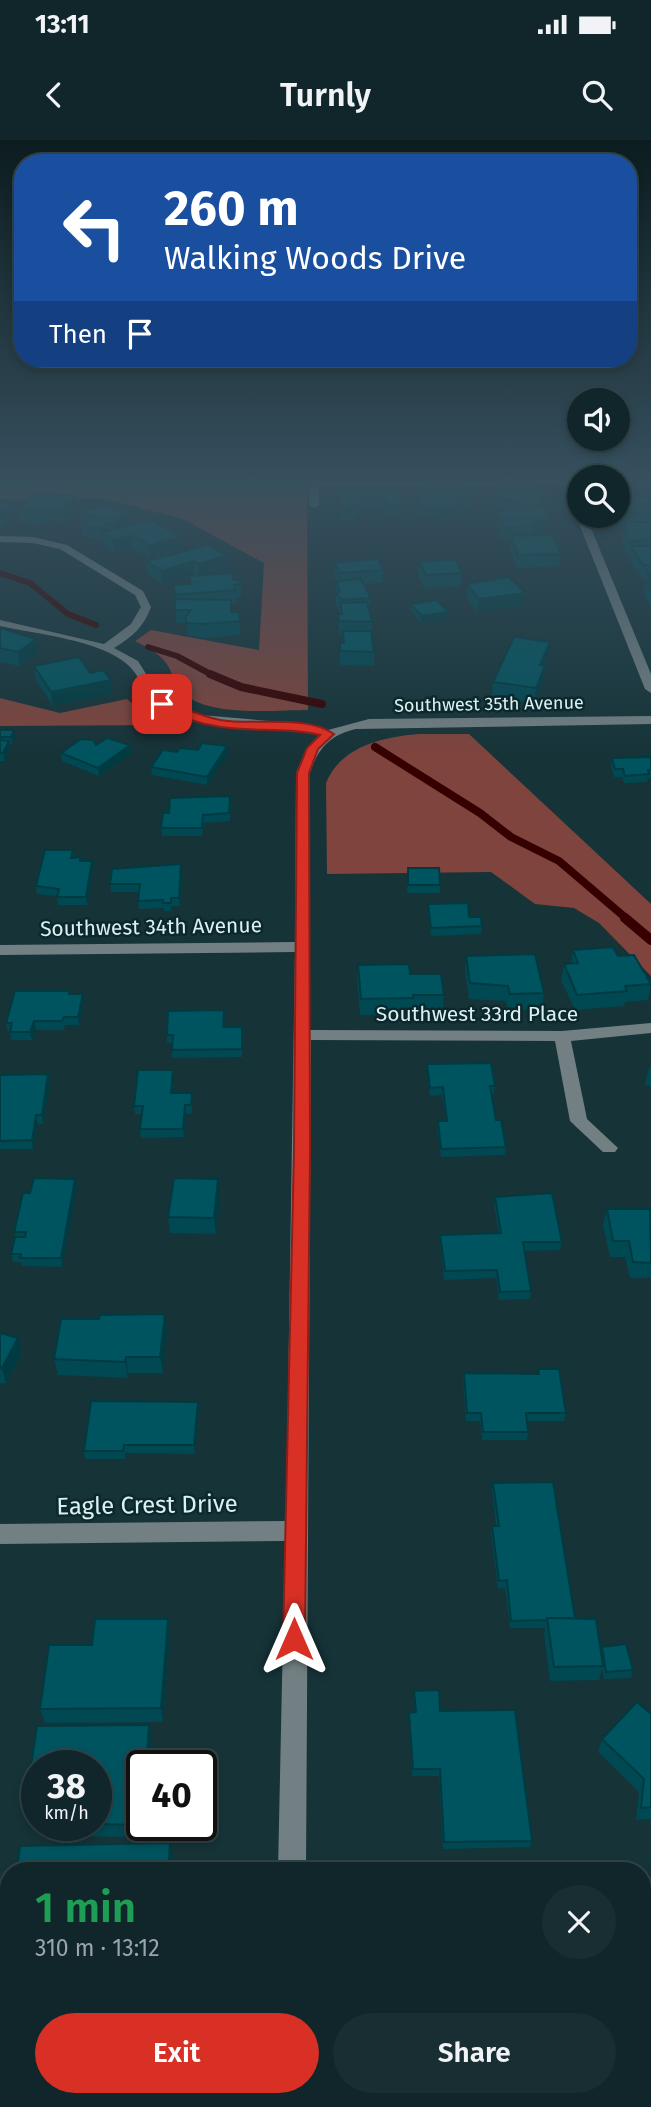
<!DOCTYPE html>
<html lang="en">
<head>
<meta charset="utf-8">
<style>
	body { margin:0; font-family:"Fira Sans",sans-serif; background:#192e32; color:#f1f3f6; height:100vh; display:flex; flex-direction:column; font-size:26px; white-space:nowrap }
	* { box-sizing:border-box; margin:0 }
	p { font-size:23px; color:#9ca5a8 }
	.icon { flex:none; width:38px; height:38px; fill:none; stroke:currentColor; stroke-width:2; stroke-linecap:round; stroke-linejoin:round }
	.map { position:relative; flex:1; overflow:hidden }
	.panel { position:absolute; left:0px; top:1722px; width:651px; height:245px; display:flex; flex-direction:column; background:#10262a; border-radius:28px 28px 0 0; box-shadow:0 4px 10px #0003,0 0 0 2px #304347 }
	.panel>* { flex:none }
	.top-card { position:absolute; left:14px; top:14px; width:623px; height:214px; border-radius:28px; box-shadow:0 4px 10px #0003,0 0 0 2px #304347; background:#1a4fa0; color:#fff; overflow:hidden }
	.fabs { position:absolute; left:567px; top:248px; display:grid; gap:14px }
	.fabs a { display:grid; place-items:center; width:63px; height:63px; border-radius:50%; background:#10262a; box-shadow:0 4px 10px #0003,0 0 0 2px #304347; font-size:35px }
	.speed { position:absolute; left:21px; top:1610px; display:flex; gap:14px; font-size:35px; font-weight:700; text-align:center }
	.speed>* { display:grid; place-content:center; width:91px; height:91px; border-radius:50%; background:#10262a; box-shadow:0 4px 10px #0003,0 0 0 2px #304347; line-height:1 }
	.speed small { font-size:18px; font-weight:400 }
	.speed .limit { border:4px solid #111; border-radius:10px; background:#fff; color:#111 }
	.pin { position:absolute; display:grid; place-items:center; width:60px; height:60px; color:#fff; margin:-30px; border-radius:14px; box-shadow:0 4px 10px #0006 }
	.me { position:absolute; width:77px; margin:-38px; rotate:0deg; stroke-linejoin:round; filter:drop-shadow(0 0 5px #0008) }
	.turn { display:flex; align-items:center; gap:24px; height:147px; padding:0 35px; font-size:32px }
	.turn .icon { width:91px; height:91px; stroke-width:2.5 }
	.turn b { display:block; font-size:49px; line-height:60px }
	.then { display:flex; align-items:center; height:66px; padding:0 35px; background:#0003; gap:14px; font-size:26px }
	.round { display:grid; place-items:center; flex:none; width:74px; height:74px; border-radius:37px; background:#192e32 }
	.head { display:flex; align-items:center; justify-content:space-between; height:119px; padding:0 35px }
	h1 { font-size:42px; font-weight:600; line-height:52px; color:#1e9e55 }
	.primary-button { display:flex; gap:14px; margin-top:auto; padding:14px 35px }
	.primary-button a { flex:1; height:80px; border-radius:42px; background:#d93025; color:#fff; font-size:28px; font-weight:600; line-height:80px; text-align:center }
	.primary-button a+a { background:#192e32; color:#f1f3f6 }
	.status { display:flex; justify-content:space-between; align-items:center; height:49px; padding:0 35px; background:#10262a; direction:ltr }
	.status svg { height:19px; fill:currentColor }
	header { display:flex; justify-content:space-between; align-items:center; height:91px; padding:0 35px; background:#10262a; font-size:32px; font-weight:600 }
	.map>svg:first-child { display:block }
	.green { fill:#7f443d }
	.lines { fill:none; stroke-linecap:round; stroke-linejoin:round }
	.stream-far2 { stroke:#360000; stroke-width:6 }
	.stream-far1 { stroke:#360000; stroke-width:8 }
	.stream { stroke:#360000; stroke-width:10 }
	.minor { fill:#738083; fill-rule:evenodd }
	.wall { fill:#004852 }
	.shaded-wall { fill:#003b42 }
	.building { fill:#00545f; stroke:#003b42; stroke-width:2 }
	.route { fill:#d93025; stroke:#8d1f18; stroke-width:2 }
	.labels { text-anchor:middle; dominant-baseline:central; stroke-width:5; stroke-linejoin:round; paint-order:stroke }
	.far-street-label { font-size:18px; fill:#deeff1; stroke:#0b292d }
	.street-label { font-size:21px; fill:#deeff1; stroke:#0b292d }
	.near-street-label { font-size:24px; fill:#deeff1; stroke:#0b292d }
</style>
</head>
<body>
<div class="status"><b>13:11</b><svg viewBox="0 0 49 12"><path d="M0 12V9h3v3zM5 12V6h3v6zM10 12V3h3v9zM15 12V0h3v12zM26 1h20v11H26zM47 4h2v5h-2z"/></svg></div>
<header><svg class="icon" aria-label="back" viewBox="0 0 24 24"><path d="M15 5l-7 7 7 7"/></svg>Turnly<svg class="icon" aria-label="search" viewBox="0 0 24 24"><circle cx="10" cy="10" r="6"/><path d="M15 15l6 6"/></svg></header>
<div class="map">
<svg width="651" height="1967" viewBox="0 0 651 1967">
	<rect width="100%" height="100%" fill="#163338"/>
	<g class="green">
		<path d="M0,342H307L308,570C274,570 206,578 181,551C175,546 174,539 171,532C165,516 150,509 135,501L151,490L259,510L264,423L183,379L103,358L0,359Z"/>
		<path d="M0,558L60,573L127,559L143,573L166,585L0,586Z"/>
		<path d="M419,594H469L651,764V836L599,783L574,768L535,764L491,732L327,734L326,643C341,606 383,597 419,594Z"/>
	</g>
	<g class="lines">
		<g class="stream-far2">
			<path d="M0,433L30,443L68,474L96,485"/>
			<path d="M148,507L177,516L214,536"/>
		</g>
		<g class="stream-far1">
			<path d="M210,534L241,547L322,564"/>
			<path d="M375,607L480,673L511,697L559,721L627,779"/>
		</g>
		<path class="stream" d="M625,778L651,800"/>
		<g class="minor">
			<path d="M309,342H573L579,359V376H586L651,534V553L645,549L576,376L578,374L574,371L564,345L319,346V365L314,368L309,365Z"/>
			<path d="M0,396L33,397L67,405L143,451L151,467C144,487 132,497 114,508L138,521L156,550L166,561L201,575L292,583L328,590L369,579L651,576V584L356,589C330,595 318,608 310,633V890L562,891L651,883V893L571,901L587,979L618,1008L615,1012H603L570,981L555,901L311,900L306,1731H278L285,1401L0,1404V1384L286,1381L295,812L0,815V805L295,802L296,633L306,610L319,595C270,582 219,592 170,573C146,563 145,541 128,525C101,500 36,494 0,486V480L104,504L131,484L141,467L135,455L60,409L33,403L0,402Z"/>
			<rect x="275" y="1958" width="30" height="9"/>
		</g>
	</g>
	<g class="wall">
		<path d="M618,344H651V466H650L644,455L646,438H641L629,419L630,414H627L622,404L624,385H619L613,376H618Z"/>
		<path d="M426,346L471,359L470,372H457V378L426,381L425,378L420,379L416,364L417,352H426Z"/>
		<path d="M339,347L399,349L400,365V377H385L384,371H358L357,379H339Z"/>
		<path d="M498,347L540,352V356L544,365V368L548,379L546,391L533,393V395L561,414L559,426L517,428L510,408L511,399H502L498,382L499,370H500L495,363L496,351H497Z"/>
		<path d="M33,353L77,369L67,381L50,380L47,384L20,382L19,370Z"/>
		<path d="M0,362H9L11,374L5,386H0Z"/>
		<path d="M95,369L121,370L122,372L126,373L127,385L180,396L181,409L151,418L132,408L115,413L103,405L102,400H101L83,396L80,372Z"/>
		<path d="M208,405L227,428L205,435L234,440L241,444V457L236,458V464H232V472H239L240,495L206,498L188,496L186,483H176L173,445L189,444V436H197L194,434L163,444L148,434L146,421Z"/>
		<path d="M419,422L462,433L461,446L425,449L418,435Z"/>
		<path d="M335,423L383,430V443L364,444L371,458L370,471H369L372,482L371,496L374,512V526L340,525V503H343V495H339L338,474H340V472H339L336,465V441H337L334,436Z"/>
		<path d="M467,444L523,466L478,472L466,457Z"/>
		<path d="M411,464L448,472V479L421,483L411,471Z"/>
		<path d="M0,488L38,512L20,526L0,522Z"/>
		<path d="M550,502L548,516L544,526H545L544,540L534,563L492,556L493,542Z"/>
		<path d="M34,526L111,540L112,554L53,566L36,540Z"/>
		<path d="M0,590L15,598L12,604H9L10,608L5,621H0Z"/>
		<path d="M96,605H130L131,613L99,636L62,621L61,613Z"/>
		<path d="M177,612L228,614L207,645L152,635L151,627Z"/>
		<path d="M651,617V638H648L647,642L624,643L622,637H614L611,626L612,618Z"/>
		<path d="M231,664L230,681L204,683L202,696H162L161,688L169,673Z"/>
		<path d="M73,710L74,717L93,729L87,765H58L57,756L37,754L36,746Z"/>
		<path d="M181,724V732L180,766H171V771H164V768L139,769L138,761L139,752H111L110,744Z"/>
		<path d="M408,728L440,745V753H407Z"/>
		<path d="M428,764L469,777L482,786L481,794L431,796L428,772Z"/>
		<path d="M573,810L618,816L651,844L648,860L625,862L624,866L575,870L561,840L564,824H571Z"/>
		<path d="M466,816L544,853L542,869L508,870L506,861L469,859L465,831Z"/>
		<path d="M358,825L410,834L444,855L443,870L412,871V874L360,875L357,840Z"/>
		<path d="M69,851L70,854L84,862L79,885H65L64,890H36L32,900H11L10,891L8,892L6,883Z"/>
		<path d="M225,879L224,887L242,895V917L172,918V903H167V895Z"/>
		<path d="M427,924L495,946L494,954H492L496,980L506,1007L505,1015L441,1017L437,989L438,981H446L442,955L430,956L427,933Z"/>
		<path d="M651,926V947L645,944L649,928Z"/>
		<path d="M0,935L50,943L43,984H38L33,1009H0Z"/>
		<path d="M174,938L173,953H192V973L186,974L184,997L141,998L140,989L142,974H135L134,966Z"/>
		<path d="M77,1047L62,1127L22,1126L21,1122H13L11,1114L16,1097L14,1092L30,1053Z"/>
		<path d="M220,1055L216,1094L170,1093L168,1077Z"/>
		<path d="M495,1057L562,1102L560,1110L524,1111L531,1151L530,1159L499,1160L496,1138L444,1140L440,1103V1095L499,1094L494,1065Z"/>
		<path d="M607,1069L651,1074V1138H630L625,1117H610L603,1085Z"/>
		<path d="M165,1174L167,1190L163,1233H128V1238L58,1235L54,1219L99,1179Z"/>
		<path d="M0,1193L21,1214L6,1243H0Z"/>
		<path d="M538,1229L566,1273L564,1281H527L528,1292L527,1300H482L480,1281H466L463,1241L464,1233L538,1234Z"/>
		<path d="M199,1270L195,1314L125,1313V1319H85L84,1311Z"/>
		<path d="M493,1343L575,1478L601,1510L602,1507L633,1530L631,1538L604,1539L602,1529L599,1540L550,1541L544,1493L545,1488H510L505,1448L498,1449L491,1394L492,1386H496L492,1351Z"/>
		<path d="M168,1479L170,1493L163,1582L45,1583L40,1569L92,1505Z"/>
		<path d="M414,1551L440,1571L532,1701L530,1707L443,1709L439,1636H412L409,1580V1573L415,1572Z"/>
		<path d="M651,1574V1679L636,1680L639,1652L598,1612L602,1599Z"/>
		<path d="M149,1585L152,1599L150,1626H142V1660L139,1697L42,1696L39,1685H96V1626H37V1672H31L26,1659L37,1586Z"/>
	</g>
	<g class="shaded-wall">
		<path d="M76,356L77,369L67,381L65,369Z"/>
		<path d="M9,362L11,374L5,386L3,373Z"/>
		<path d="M458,366L457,378L426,381V369Z"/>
		<path d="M48,368L50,380L47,384L45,371Z"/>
		<path d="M121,370L122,377L126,373L127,386L115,397L113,384L119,371Z"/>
		<path d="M548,379L546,391L533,393L534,386L532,381Z"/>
		<path d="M107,383L109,396L101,393L102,400H101L100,388Z"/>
		<path d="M131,395L132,408L115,413L114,400Z"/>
		<path d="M180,396L181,409L151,418L150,406Z"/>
		<path d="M227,415V428L199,437V424Z"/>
		<path d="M193,421L194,434L163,444L162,431Z"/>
		<path d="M525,453L523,466L478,472L479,459Z"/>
		<path d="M448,472V479L421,483V476Z"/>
		<path d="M36,499L38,512L20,526L18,512Z"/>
		<path d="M550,502L548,516L538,539L540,525Z"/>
		<path d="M545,526L544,540L534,563L536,548Z"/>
		<path d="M111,540L112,554L53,566L51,552Z"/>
		<path d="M14,590L15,598L12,604L11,597Z"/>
		<path d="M9,601L10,608L5,621L3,613Z"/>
		<path d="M130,605L131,613L99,636L98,628Z"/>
		<path d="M227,606L228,614L207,645V637Z"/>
		<path d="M92,721L93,729L87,765L86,757Z"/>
		<path d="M181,724V732L180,766L179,758Z"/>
		<path d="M83,854L84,862L79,885L78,877Z"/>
		<path d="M34,881L36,890L32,900L30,892Z"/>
		<path d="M173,930L174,938L172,962L171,953Z"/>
		<path d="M48,934L50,943L43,984L42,975Z"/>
		<path d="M185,965L186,974L184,997L183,989Z"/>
		<path d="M36,975L38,984L33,1009L32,1000Z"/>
		<path d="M75,1039L77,1047L62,1127L61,1118Z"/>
		<path d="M218,1039L220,1055L216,1094L214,1078Z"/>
		<path d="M165,1174L167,1190L163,1233L160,1217Z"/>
		<path d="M18,1198L21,1214L6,1243L2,1228Z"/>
		<path d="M126,1217L128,1233V1238L125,1222Z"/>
		<path d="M198,1262L199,1270L195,1314L194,1305Z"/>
		<path d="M168,1479L170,1493L163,1582L161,1568Z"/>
		<path d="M149,1585L152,1599L150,1626L147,1614Z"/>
		<path d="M142,1614L144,1626H142V1660L139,1697L136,1685Z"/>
		<path d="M170,1703L173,1715L172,1731H168Z"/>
		<path d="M128,1958H134L133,1967H127Z"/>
	</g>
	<g class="building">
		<path d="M618,344H651V351L618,352Z"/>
		<path d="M509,345H537L540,352H537L544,365H517L515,360H504L496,351H499L498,347Z"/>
		<path d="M426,346H464L471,359H457L458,366L426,369L425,366H420L417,352H427Z"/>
		<path d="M339,347L399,349L400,365H385V359H357L358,367H339Z"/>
		<path d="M33,353L76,356L65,369L48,368L45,371L19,370Z"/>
		<path d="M618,356H651V372L621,373L618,368Z"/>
		<path d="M0,362H9L3,373H0Z"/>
		<path d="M100,366L121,370L119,371L126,373L113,384L107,383L100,388L81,384L95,376L80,372L87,368L95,369Z"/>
		<path d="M544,368L548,379L532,381L534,386L503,387L499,370Z"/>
		<path d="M149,379L180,396L150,406L131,395L114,400L101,393Z"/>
		<path d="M624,382H651V400L628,401L624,391H628Z"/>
		<path d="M552,395L561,414L518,415L512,396Z"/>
		<path d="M208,405L227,415L199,424L193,421L162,431L146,421Z"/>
		<path d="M631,406H651V425H643Z"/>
		<path d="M378,419L383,430L340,433L335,423Z"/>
		<path d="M455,420L462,433L426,435L419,422Z"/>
		<path d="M647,432H651V441Z"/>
		<path d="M231,433L234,440H239L241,444L234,445L235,450L175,455L173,445L191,444L189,436Z"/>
		<path d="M509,437L525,453L479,459L467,444Z"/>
		<path d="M361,439L371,458L343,460L339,458L336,452H340L336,441Z"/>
		<path d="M646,442H651V451Z"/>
		<path d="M175,459L231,460V472H239L240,481L205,484L187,483L185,477L191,470H175Z"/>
		<path d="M437,460L448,472L421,476L411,464Z"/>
		<path d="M367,462L372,482L339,481L338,474H342L340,463Z"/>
		<path d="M0,488L36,499L18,512L0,508Z"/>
		<path d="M343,491H371L374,512L340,511V503H344Z"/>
		<path d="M514,497L550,502L540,525L545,526L536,548L493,542Z"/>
		<path d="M79,517L90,533L103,530L111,540L51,552L34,526Z"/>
		<path d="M0,590H14L11,597H1L0,598Z"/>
		<path d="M107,598L130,605L98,628L61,613L81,599L93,600L96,605Z"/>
		<path d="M0,600L9,601L3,613H0Z"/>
		<path d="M202,603L227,606L207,637L151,627L163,610L177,612L180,608L198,610Z"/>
		<path d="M651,617V630H648L649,634L625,636L623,629H615L612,618Z"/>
		<path d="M230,656L229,673L203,675L202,688H161L163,673H169L170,658Z"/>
		<path d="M45,710H73L71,718L81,717L80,721H92L86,757H57L59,749L36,746Z"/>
		<path d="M181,724L179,758H171V763H163V760L138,761L140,744H110L112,729Z"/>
		<path d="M408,728H439L440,745H408Z"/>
		<path d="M468,763L469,777H481L482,786L431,788L428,764Z"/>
		<path d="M613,807L618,816L634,815L651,844L625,846L627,851L577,855L564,824L578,823L573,810Z"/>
		<path d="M535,814L544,853L510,854L508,846L470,843L466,816Z"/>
		<path d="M409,824L410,834H441L444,855H413V858L361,859L358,825Z"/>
		<path d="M15,851H69V854H83L78,877H64L62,881H34L30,892H10L12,883H6Z"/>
		<path d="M224,870L223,887H242V909L172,910L173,895H167L168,871Z"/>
		<path d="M491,923L495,946H490L496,980H501L506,1007L441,1009L438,981H447L443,947L430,948L427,924Z"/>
		<path d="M138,930H173L171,953H192L191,965H185L183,989H140L143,966H134Z"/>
		<path d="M48,934L42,975H36L32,1000L0,1001V935Z"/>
		<path d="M34,1038L75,1039L61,1118H20L21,1114H11L15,1097H25L26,1092H14L23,1053H30Z"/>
		<path d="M174,1038L218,1039L214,1078L168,1077Z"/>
		<path d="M552,1053L562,1102H523L531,1151L500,1152L497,1130L445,1131L440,1095L501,1093L495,1057Z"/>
		<path d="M607,1069H650L651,1123L633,1122L629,1101H613Z"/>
		<path d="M165,1174L160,1217H126L125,1222L54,1219L61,1179H99L100,1175Z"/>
		<path d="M0,1193L18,1198L2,1228H0Z"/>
		<path d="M538,1229H559L566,1273H526L528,1292H483L481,1273H467L464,1233L539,1234Z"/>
		<path d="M91,1261L198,1262L194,1305H124L123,1311H84Z"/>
		<path d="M553,1342L575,1478H547V1480L511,1481L507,1440L499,1441L492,1386H499L493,1343Z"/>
		<path d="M547,1478L596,1479L603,1526L554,1527Z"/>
		<path d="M95,1479H168L161,1568L40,1569L49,1505H92Z"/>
		<path d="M626,1504L633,1530L606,1532L602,1507Z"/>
		<path d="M439,1550L440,1571L515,1570L532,1701L444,1702L440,1629H413L409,1573L416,1572L414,1551Z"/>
		<path d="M637,1562L651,1574V1667L641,1668L644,1639L602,1599Z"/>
		<path d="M149,1585L147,1614H142L136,1685L96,1684V1626H37V1660L26,1659L37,1586Z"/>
		<path d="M170,1703L168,1731H17L20,1706Z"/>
		<path d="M0,1896H9V1958H128L127,1967H0Z"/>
		<path d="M416,1958H555L556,1967H416Z"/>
	</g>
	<linearGradient id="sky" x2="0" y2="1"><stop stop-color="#0c1c1f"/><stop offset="0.55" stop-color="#36505e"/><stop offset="1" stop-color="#36505e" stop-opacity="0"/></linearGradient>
	<rect width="651" height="618" fill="url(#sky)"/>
	<path class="route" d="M162,560C181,566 199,576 220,580C253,586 306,574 334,594L318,609L309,633L310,1011L305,1499L302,1506L294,1510L287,1506L283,1499L294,1011L297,633L307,608L320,595C287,587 254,592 221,587C199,584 177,576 158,566V561Z"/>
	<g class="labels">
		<g class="far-street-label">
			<text transform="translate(489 564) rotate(-1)">Southwest 35th Avenue</text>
		</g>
		<g class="street-label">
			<text transform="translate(151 787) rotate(-1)">Southwest 34th Avenue</text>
			<text x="477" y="874">Southwest 33rd Place</text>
		</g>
		<g class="near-street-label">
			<text transform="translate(147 1365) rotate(-1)">Eagle Crest Drive</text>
		</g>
	</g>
</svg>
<div class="fabs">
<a><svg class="icon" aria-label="sound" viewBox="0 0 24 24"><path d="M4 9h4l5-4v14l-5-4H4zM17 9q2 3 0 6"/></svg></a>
<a><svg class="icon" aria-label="search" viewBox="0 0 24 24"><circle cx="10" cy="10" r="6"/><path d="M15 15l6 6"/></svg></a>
</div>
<div class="speed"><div>38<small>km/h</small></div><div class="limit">40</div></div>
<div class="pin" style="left:162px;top:564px;background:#d93025"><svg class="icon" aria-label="arrive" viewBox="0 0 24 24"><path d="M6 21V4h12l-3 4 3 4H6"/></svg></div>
<svg class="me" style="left:294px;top:1499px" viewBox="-20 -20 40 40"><path d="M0-17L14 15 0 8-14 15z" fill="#d93025" stroke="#fff" stroke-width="4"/></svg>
<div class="top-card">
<div class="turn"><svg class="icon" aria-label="left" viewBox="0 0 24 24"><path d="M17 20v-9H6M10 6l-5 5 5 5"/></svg><div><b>260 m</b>Walking Woods Drive</div></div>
<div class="then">Then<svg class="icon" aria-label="arrive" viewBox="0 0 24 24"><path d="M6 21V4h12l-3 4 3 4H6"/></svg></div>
</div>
<section class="panel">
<div class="head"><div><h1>1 min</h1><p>310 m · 13:12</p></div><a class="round"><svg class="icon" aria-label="close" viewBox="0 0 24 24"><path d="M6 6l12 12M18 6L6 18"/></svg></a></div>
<div class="primary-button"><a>Exit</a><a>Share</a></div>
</section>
</div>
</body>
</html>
